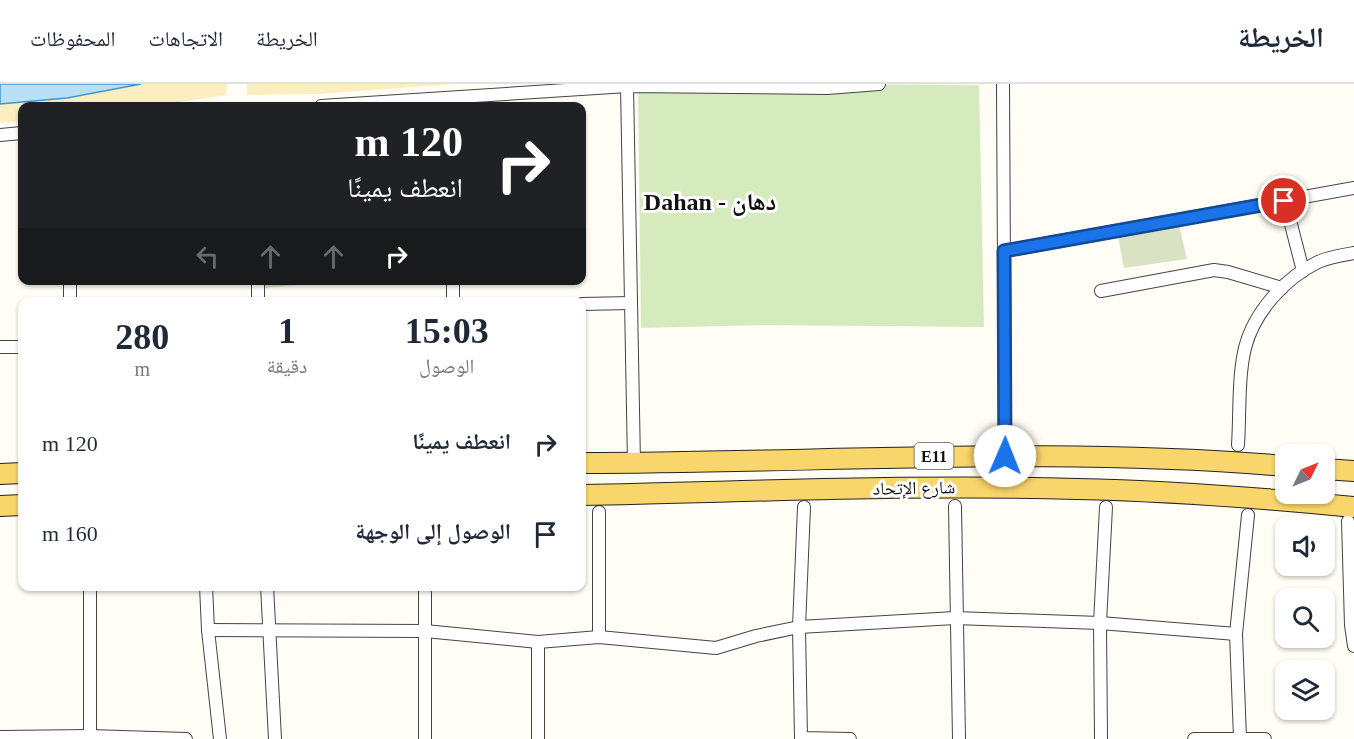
<!DOCTYPE html>
<html lang="ar">
<head>
<meta charset="utf-8">
<style>
	body { margin:0; font-family:"Times New Roman","Noto Naskh Arabic",serif; background:#f6f6f7; color:#1f2937; direction:rtl; height:100vh; display:flex; flex-direction:column; font-size:22px; white-space:nowrap }
	* { box-sizing:border-box; margin:0 }
	p { font-size:20px; color:#747a83 }
	.icon { flex:none; width:33px; height:33px; fill:none; stroke:currentColor; stroke-width:2; stroke-linecap:round; stroke-linejoin:round }
	.map { position:relative; flex:1; overflow:hidden; direction:ltr }
	.drawer { position:absolute; left:18px; top:213px; width:568px; height:294px; display:flex; flex-direction:column; background:#fff; border-radius:12px; box-shadow:0 2px 4px #0004; direction:rtl }
	.drawer>* { flex:none }
	.top-card { position:absolute; left:18px; top:18px; width:568px; height:183px; border-radius:12px; box-shadow:0 2px 4px #0004; direction:rtl; background:#202124; color:#fff; overflow:hidden }
	.needle { width:39px; rotate:47deg }
	.tools { position:absolute; left:1275px; top:360px; display:grid; gap:12px }
	.tools a { display:grid; place-items:center; width:60px; height:60px; border-radius:12px; background:#fff; box-shadow:0 2px 4px #0004; font-size:30px }
	.pin { position:absolute; display:grid; place-items:center; width:51px; height:51px; color:#fff; margin:-26px; border:3px solid #fff; border-radius:50%; box-shadow:0 2px 6px #0007 }
	.me { position:absolute; width:66px; margin:-33px; rotate:1deg; stroke-linejoin:round; filter:drop-shadow(0 0 4px #0008) }
	.turn { display:flex; align-items:center; gap:21px; height:126px; padding:0 24px; font-size:27px }
	.turn .icon { width:78px; height:78px; stroke-width:2.5 }
	.turn b { display:block; font-size:42px; line-height:51px }
	.lanes { display:flex; align-items:center; height:57px; padding:0 24px; background:#0003; justify-content:center; gap:30px; direction:ltr }
	.lanes .off { opacity:.35 }
	.eta { display:flex; justify-content:space-evenly; align-items:center; height:102px; text-align:center }
	.eta b { font-size:36px; font-weight:600; line-height:42px }
	ul { padding:0; list-style:none }
	li { display:flex; align-items:center; gap:18px; height:90px; padding:0 24px }
	li div { flex:1 }
	li b { display:block; font-size:22px }
	li em { font-style:normal }
	header { display:flex; align-items:center; gap:36px; box-sizing:border-box; height:84px; padding:0 30px; background:#fff; border-bottom:2px solid #e0e1e3 }
	header strong { font-size:28px }
	nav { display:flex; gap:33px; margin-inline-start:auto; font-size:21px }
	.map>svg:first-child { display:block }
	.green { fill:#d5ebbd }
	.sand { fill:#fbeec1 }
	.cemetery { fill:#d9e3c4 }
	.water { fill:#b9e0f7; stroke:#3f96cf; stroke-width:1.5 }
	.lines { fill:none; stroke-linecap:round; stroke-linejoin:round }
	.street-casing { stroke:#444; stroke-width:14 }
	.primary-casing { stroke:#222; stroke-width:22 }
	.street { stroke:#fff; stroke-width:12 }
	.primary { stroke:#f9d66b; stroke-width:20 }
	.route-casing { stroke:#114b97; stroke-width:15 }
	.route { stroke:#1a73e8; stroke-width:10 }
	.labels { text-anchor:middle; dominant-baseline:central; stroke-width:6; stroke-linejoin:round; paint-order:stroke }
	.shield { fill:#fff; stroke:#585858; stroke-width:1.5 }
	.shield-label { font-size:16px; font-weight:bold; fill:#111 }
	.street-label { font-size:18px; fill:#111; stroke:#fff }
	.district-label { font-size:24px; font-weight:bold; fill:#111; stroke:#fff }
</style>
</head>
<body>
<header>
<strong>الخريطة</strong>
<nav><a>الخريطة</a><a>الاتجاهات</a><a>المحفوظات</a></nav>
</header>
<div class="map">
<svg width="1354" height="655" viewBox="0 0 1354 655">
	<rect width="100%" height="100%" fill="#fffdf5"/>
	<g class="green">
		<path d="M797,0L979,1L984,243L765,241L641,244L638,2Z"/>
		<path d="M255,197H327V198L255,205Z"/>
	</g>
	<g class="sand">
		<path d="M141,0H227L226,11L152,22H22V37L0,39V20L67,14Z"/>
		<path d="M247,0H455L317,10L247,11Z"/>
	</g>
	<path class="cemetery" d="M1179,141L1187,175L1124,184L1118,152Z"/>
	<path class="water" d="M0,0H141L67,14L0,20Z"/>
	<g class="lines">
		<defs>
			<g id="street">
				<path d="M1003,0L1005,372"/>
				<path d="M627,2L634,379"/>
				<path d="M321,22L627,2L827,4L879,0"/>
				<path d="M0,51L22,49"/>
				<path d="M1285,117L1303,187"/>
				<path d="M1004,167L1354,104"/>
				<path d="M70,196V218"/>
				<path d="M258,196V218"/>
				<path d="M1101,207L1214,186L1228,188L1282,204"/>
				<path d="M453,218V196"/>
				<path d="M582,220L631,219"/>
				<path d="M0,263H22"/>
				<path d="M1238,361C1240,331 1238,292 1245,264C1254,228 1285,194 1318,178C1329,173 1342,171 1354,169"/>
				<path d="M955,422L959,655"/>
				<path d="M804,423L799,543L801,654L850,655"/>
				<path d="M599,428V553"/>
				<path d="M1348,437L1351,541L1354,562"/>
				<path d="M90,502V652"/>
				<path d="M206,502L208,546L220,655"/>
				<path d="M267,502L275,655"/>
				<path d="M425,502V655"/>
				<path d="M208,546L425,547L538,558L599,553L716,564L756,552L799,543L955,534L1100,539L1236,550"/>
				<path d="M0,653L90,652L186,655"/>
				<path d="M1240,654L1236,550L1248,431"/>
				<path d="M538,655V558"/>
				<path d="M1101,655L1100,539L1106,423"/>
				<path d="M1194,655H1265"/>
			</g>
			<g id="primary">
				<path d="M582,379C817,379 1051,362 1286,382"/>
				<path d="M1324,385L1354,387"/>
				<path d="M0,390L22,389"/>
				<path d="M582,411C747,408 912,400 1077,405C1170,407 1262,414 1354,423"/>
				<path d="M0,422L22,421"/>
			</g>
		</defs>
		<use href="#street" class="street-casing"/>
		<use href="#primary" class="primary-casing"/>
		<use href="#street" class="street"/>
		<use href="#primary" class="primary"/>
	</g>
	<g class="lines">
		<defs>
			<path id="route" d="M1005,372L1004,167L1284,117"/>
		</defs>
		<use href="#route" class="route-casing"/>
		<use href="#route" class="route"/>
	</g>
	<g class="labels">
		<rect class="shield" x="914.5" y="359" width="39" height="26" rx="4.5"/>
		<g class="shield-label">
			<text x="934" y="372">E11</text>
		</g>
		<g class="street-label">
			<text transform="translate(914 404) rotate(-1)">شارع الإتحاد</text>
		</g>
		<g class="district-label">
			<text x="710" y="118">Dahan - دهان</text>
		</g>
	</g>
</svg>
<div class="tools">
<a><svg class="needle" viewBox="-14 -14 28 28"><path d="M0-13l5 13h-10z" fill="#e53935"/><path d="M0 13l5-13h-10z" fill="#747a83"/></svg></a>
<a><svg class="icon" aria-label="sound" viewBox="0 0 24 24"><path d="M4 9h4l5-4v14l-5-4H4zM17 9q2 3 0 6"/></svg></a>
<a><svg class="icon" aria-label="search" viewBox="0 0 24 24"><circle cx="10" cy="10" r="6"/><path d="M15 15l6 6"/></svg></a>
<a><svg class="icon" aria-label="layers" viewBox="0 0 24 24"><path d="M12 4l9 5-9 5-9-5zM3 14l9 5 9-5"/></svg></a>
</div>
<div class="pin" style="left:1284px;top:117px;background:#d93025"><svg class="icon" aria-label="arrive" viewBox="0 0 24 24"><path d="M6 21V4h12l-3 4 3 4H6"/></svg></div>
<svg class="me" style="left:1005px;top:372px" viewBox="-20 -20 40 40"><circle r="19" fill="#fff"/><path d="M0-13L10 11 0 6-10 11z" fill="#1a73e8"/></svg>
<div class="top-card">
<div class="turn"><svg class="icon" aria-label="right" viewBox="0 0 24 24"><path d="M7 20v-9h11M14 6l5 5-5 5"/></svg><div><b>120 m</b>انعطف يمينًا</div></div>
<div class="lanes"><svg class="icon off" aria-label="left" viewBox="0 0 24 24"><path d="M17 20v-9H6M10 6l-5 5 5 5"/></svg><svg class="icon off" aria-label="ahead" viewBox="0 0 24 24"><path d="M12 20V5M6 11l6-6 6 6"/></svg><svg class="icon off" aria-label="ahead" viewBox="0 0 24 24"><path d="M12 20V5M6 11l6-6 6 6"/></svg><svg class="icon" aria-label="right" viewBox="0 0 24 24"><path d="M7 20v-9h11M14 6l5 5-5 5"/></svg></div>
</div>
<section class="drawer">
<div class="eta">
<div><b>15:03</b><p>الوصول</p></div>
<div><b>1</b><p>دقيقة</p></div>
<div><b>280</b><p>m</p></div>
</div>
<ul>
<li><svg class="icon" aria-label="right" viewBox="0 0 24 24"><path d="M7 20v-9h11M14 6l5 5-5 5"/></svg><div><b>انعطف يمينًا</b></div><em>120 m</em></li>
<li><svg class="icon" aria-label="arrive" viewBox="0 0 24 24"><path d="M6 21V4h12l-3 4 3 4H6"/></svg><div><b>الوصول إلى الوجهة</b></div><em>160 m</em></li>
</ul>
</section>
</div>
</body>
</html>
